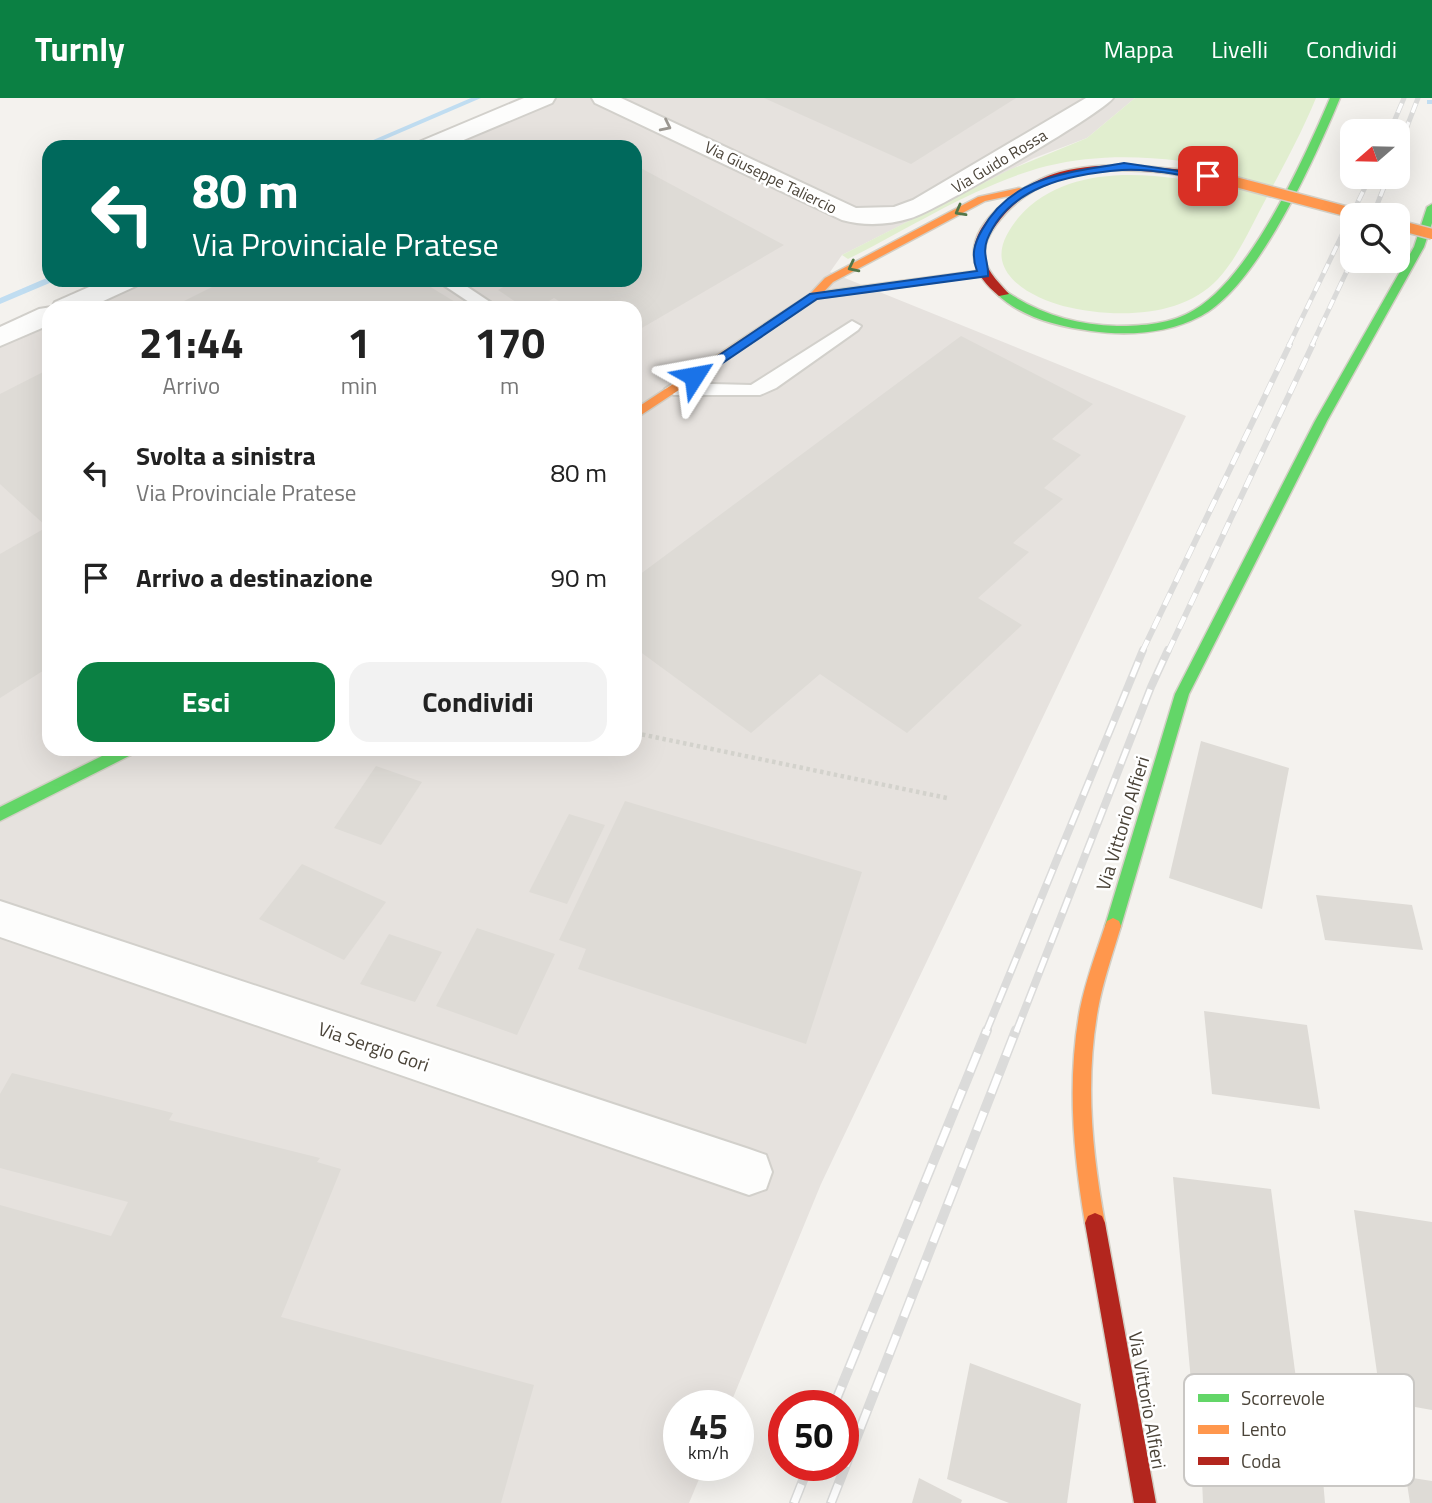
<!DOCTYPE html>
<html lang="it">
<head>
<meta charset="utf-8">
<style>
	body { margin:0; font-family:"Titillium Web",sans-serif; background:#f2f2f2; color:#222; height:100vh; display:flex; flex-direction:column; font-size:26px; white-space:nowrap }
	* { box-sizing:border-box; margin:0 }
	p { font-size:23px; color:#767676 }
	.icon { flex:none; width:38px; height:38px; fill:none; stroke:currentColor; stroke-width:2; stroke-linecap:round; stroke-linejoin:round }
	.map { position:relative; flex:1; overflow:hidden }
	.side { position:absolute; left:42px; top:203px; width:600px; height:455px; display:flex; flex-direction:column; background:#fff; border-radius:21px; box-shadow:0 7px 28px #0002 }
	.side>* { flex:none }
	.top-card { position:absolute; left:42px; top:42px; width:600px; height:147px; border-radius:21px; box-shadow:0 7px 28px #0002; background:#00695c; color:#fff; overflow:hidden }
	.needle { width:46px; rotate:250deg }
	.buttons { position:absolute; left:1340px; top:21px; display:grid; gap:14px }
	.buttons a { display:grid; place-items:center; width:70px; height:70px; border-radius:14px; background:#fff; box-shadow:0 7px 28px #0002; font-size:35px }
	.speed { position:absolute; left:663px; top:1292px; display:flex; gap:14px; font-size:35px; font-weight:700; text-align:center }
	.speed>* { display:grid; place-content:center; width:91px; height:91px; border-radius:50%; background:#fff; box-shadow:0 7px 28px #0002; line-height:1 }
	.speed small { font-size:18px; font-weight:400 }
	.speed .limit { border:10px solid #d22; background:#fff; color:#111 }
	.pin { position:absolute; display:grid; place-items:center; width:60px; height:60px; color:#fff; margin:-30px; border-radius:14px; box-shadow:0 4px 10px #0006 }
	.me { position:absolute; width:77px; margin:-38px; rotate:56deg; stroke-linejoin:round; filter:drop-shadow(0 0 5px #0008) }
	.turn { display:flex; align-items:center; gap:24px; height:147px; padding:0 35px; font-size:32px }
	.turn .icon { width:91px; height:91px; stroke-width:2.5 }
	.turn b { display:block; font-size:49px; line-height:60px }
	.eta { display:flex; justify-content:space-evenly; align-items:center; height:119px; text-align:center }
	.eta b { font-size:42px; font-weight:700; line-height:49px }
	.button { display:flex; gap:14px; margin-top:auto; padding:14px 35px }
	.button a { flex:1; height:80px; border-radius:21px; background:#0b8043; color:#fff; font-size:28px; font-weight:700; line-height:80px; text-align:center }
	.button a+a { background:#f2f2f2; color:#222 }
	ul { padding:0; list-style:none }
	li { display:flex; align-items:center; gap:21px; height:105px; padding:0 35px }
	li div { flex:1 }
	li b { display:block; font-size:26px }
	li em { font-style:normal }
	header { display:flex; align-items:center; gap:42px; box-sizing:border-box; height:98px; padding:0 35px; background:#0b8043; color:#fff }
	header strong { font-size:33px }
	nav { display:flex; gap:38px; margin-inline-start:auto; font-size:24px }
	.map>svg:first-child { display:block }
	.industrial { fill:#e6e2de }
	.green { fill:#e1eecf }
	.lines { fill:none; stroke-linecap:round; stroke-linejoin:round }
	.stream { fill:#c0ddf1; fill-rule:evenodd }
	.building { fill:#dedbd6 }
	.lane-casing { stroke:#d2d0cb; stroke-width:4 }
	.street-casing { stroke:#d2d0cb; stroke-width:4 }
	.fast-casing { stroke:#d3cfc5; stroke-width:3 }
	.slow-casing { stroke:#d3cfc5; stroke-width:3 }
	.jam-casing { stroke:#d3cfc5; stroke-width:3 }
	.path { stroke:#d3d2cc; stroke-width:4.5; stroke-dasharray:3.5 3.5; stroke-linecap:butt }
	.lane { fill:#fdfdfc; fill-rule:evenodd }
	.street { fill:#fdfdfc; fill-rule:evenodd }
	.fast { fill:#63d668; fill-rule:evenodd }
	.slow { fill:#ff974d; fill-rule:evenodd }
	.jam { fill:#b3261e; fill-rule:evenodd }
	.rail-far3-casing { stroke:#dbdbda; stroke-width:5 }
	.rail-far2-casing { stroke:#dbdbda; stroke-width:6 }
	.rail-far1-casing { stroke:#dbdbda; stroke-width:8 }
	.rail-casing { stroke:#dbdbda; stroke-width:10 }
	.rail-far3 { stroke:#fff; stroke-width:3.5; stroke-dasharray:10; stroke-linecap:butt }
	.rail-far2 { stroke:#fff; stroke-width:4.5; stroke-dasharray:13; stroke-linecap:butt }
	.rail-far1 { stroke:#fff; stroke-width:5; stroke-dasharray:16; stroke-linecap:butt }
	.rail { stroke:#fff; stroke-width:7; stroke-dasharray:20; stroke-linecap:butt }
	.slow-bridge-casing { stroke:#d3cfc5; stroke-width:13; stroke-linecap:butt }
	.slow-bridge { stroke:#ff974d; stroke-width:10 }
	.oneway { stroke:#9b9791 }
	.oneway2 { stroke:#537749 }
	.route { fill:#1a73e8; stroke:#114b97; stroke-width:2 }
	.labels { text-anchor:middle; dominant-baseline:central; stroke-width:5; stroke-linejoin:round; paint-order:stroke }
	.far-street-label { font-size:16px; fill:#4b4439; stroke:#fff }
	.street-label { font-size:19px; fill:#4b4439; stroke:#fff }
	.key { fill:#fff; stroke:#c9c7c4; stroke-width:2 }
	.key-label { font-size:19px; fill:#4b4439 }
</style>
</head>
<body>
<header>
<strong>Turnly</strong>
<nav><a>Mappa</a><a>Livelli</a><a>Condividi</a></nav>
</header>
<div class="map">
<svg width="1432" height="1405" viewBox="0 0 1432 1405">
	<rect width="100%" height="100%" fill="#f4f2ee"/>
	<path class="industrial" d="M542,0H1135L1087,40L1034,60L842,157L830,174L1186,318L821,1086L730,1307H679V1367H705L689,1405H0V245L49,223V651H635V210H78L140,182H635V49H434Z"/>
	<path class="green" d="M1135,0H1316C1302,34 1284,67 1267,99C1252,126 1239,158 1218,181C1181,221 1112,220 1063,208C1041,202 1007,187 1002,162C999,147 1009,131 1019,119C1068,63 1159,74 1223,90L1233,72C1173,59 1108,53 1047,68C977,86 912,129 848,161L842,157L1009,72L1087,40Z"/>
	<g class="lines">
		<g class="stream">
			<path d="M471,0H481L367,49H357Z"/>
			<rect x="1427" y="2" width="5" height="4"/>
			<path d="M49,179V182H53L52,184L0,206V200Z"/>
		</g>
	</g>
	<g class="building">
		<path d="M764,0H1016L911,66Z"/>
		<path d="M635,67L784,147L635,234V210H570L554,200L537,210H525L498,192L516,182H635Z"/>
		<path d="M226,182H419L465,210H170Z"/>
		<path d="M961,238L1093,306L1052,341L1081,357L1044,390L1063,401L1013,445L1029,454L978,500L1022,527L907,635L820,576L751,635L635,550V480Z"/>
		<path d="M49,271V569L0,600V456L47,429L0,386V296Z"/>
		<path d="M1201,643L1289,670L1262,811L1169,780Z"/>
		<path d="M376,668L422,684L381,747L334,730Z"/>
		<path d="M625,703L862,774L806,946L578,871L586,851L559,842Z"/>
		<path d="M569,716L605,727L567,806L529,794Z"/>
		<path d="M302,766L386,804L344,862L259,821Z"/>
		<path d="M1316,797L1412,807L1423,852L1325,842Z"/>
		<path d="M477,830L555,856L517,937L436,908Z"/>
		<path d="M389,836L442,854L415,904L360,886Z"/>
		<path d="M1204,913L1307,927L1320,1011L1212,996Z"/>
		<path d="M12,975L173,1015L169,1022L320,1060L317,1064L341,1071L281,1219L534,1287L501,1405H0V1107L111,1138L128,1104L0,1070V996Z"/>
		<path d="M1173,1079L1271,1091L1300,1311L1192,1295Z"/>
		<path d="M1354,1112L1432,1124V1312L1381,1303Z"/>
		<path d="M970,1265L1081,1306L1067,1405H1009L947,1381Z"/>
		<path d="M1201,1358L1323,1382L1325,1405H1203Z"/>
		<path d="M1406,1379L1432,1383V1405H1410Z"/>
		<path d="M919,1380L962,1402L961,1405H912Z"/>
	</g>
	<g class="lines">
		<defs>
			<g id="lane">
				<path d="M436,182H457L499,210H478Z"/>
				<path d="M852,223L861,228L858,232L776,290L760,297H674L665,291L674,285L751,287Z"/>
			</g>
			<g id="street">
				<path d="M524,0H555L552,5L447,49H415L419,44Z"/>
				<path d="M592,0H621L856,110L894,109L913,102L1086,0H1113C1103,15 934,114 911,120C889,127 864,128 842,122L595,5Z"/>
				<path d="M105,182H140L136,188L88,210H49V227L0,248V229L39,211L52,209L55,204Z"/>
				<path d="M0,803L749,1051L766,1057L772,1074L766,1091L749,1097L0,839Z"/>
			</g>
			<g id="fast">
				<path d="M1330,0H1340C1315,60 1258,188 1201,218C1168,236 1126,238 1091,233C1060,229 1020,219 997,196L1007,194C1040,216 1077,227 1117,228C1143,228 1171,226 1194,212C1251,179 1304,61 1330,0Z"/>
				<path d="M1432,106V125L1424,149L1327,323L1189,596L1121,828L1119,833L1113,836L1107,833L1105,828L1175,596L1315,323L1414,149L1427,109Z"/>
				<path d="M984,172L989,175L988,177L827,199L821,196L827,193Z"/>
				<path d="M116,651H138L135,655L0,723V709Z"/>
			</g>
			<g id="slow">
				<path d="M1019,90L1023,91V95L985,103L833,184L818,200L635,321V311L810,196L825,180L978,99Z"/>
				<path d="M1113,820L1119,823L1121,828C1113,855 1103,883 1098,911C1085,983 1092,1054 1105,1125L1102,1132L1095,1135L1088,1132L1085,1125C1073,1054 1067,982 1080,911C1086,882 1096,855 1105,828L1107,823Z"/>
			</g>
			<g id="jam">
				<path d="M1129,67L1197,73L1233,82L1228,85C1150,71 1049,53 996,127C973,158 987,172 1009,196L999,198C987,188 975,175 974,159C970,121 1028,82 1060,74C1082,68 1106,67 1129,67Z"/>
				<path d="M1095,1115L1102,1118L1105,1125L1156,1405H1134L1085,1125L1088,1118Z"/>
			</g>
		</defs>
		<use href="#lane" class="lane-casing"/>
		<use href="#street" class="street-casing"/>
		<use href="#fast" class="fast-casing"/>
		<use href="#slow" class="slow-casing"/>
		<use href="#jam" class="jam-casing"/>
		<path class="path" d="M635,635L947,700"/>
		<use href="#lane" class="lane"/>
		<use href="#street" class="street"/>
		<use href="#fast" class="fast"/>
		<use href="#slow" class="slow"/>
		<use href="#jam" class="jam"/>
		<defs>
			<g id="rail-far3">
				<path d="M1390,33L1404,0"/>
				<path d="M1398,52L1418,0"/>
				<path d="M1373,117L1388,79"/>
				<path d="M1289,247L1370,79"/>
				<path d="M1312,247L1353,160"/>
			</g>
			<g id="rail-far2">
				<path d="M1142,554L1290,246"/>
				<path d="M1168,554L1313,246"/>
			</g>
			<g id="rail-far1">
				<path d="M986,934L1143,552"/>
				<path d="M1016,934L1151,589L1168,552"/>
			</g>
			<g id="rail">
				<path d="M834,1307L987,932"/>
				<path d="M794,1405L809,1367"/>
				<path d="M831,1405L1016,932"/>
			</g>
		</defs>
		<use href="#rail-far3" class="rail-far3-casing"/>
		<use href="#rail-far2" class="rail-far2-casing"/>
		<use href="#rail-far1" class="rail-far1-casing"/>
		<use href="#rail" class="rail-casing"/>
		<use href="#rail-far3" class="rail-far3"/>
		<use href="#rail-far2" class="rail-far2"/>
		<use href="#rail-far1" class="rail-far1"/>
		<use href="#rail" class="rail"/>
		<defs>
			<g id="slow-bridge">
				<path d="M1228,82L1360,117"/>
				<path d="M1398,127L1432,136"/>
			</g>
		</defs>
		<use href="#slow-bridge" class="slow-bridge-casing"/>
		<use href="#slow-bridge" class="slow-bridge"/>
	</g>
	<defs><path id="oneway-chevron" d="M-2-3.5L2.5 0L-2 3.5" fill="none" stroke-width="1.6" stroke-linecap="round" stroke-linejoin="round" transform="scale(1.75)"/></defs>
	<use class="oneway" href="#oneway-chevron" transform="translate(666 28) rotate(26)"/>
	<g class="oneway2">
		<use href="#oneway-chevron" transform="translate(960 113) rotate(151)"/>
		<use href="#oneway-chevron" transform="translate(853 169) rotate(153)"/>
	</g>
	<path class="route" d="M1124,65L1213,78L1208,81C1181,78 1149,70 1122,72C1071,76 1008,88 987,142C982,156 989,166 988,178L817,201L699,281L688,278L810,196L977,173C971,157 974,146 982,132C1012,77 1069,75 1124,65Z"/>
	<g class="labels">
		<g class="far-street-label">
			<text transform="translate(999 63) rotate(-31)">Via Guido Rossa</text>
			<text transform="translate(771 79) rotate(26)">Via Giuseppe Taliercio</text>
		</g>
		<g class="street-label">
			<text transform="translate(1122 725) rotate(-73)">Via Vittorio Alfieri</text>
			<text transform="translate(374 948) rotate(19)">Via Sergio Gori</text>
			<text transform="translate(1148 1302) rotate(80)">Via Vittorio Alfieri</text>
		</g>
	</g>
	<rect x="1184" y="1276" width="230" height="112" rx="10" class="key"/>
	<rect x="1198" y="1296" width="31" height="8" fill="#63d668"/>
	<rect x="1198" y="1327" width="31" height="9" fill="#ff974d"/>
	<rect x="1198" y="1359" width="31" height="8" fill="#b3261e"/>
	<g class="key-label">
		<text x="1241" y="1307">Scorrevole</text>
		<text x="1241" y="1338">Lento</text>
		<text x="1241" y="1370">Coda</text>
	</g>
</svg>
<div class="buttons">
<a><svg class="needle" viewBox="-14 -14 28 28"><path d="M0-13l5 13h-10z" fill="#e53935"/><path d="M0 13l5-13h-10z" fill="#767676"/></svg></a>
<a><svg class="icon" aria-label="search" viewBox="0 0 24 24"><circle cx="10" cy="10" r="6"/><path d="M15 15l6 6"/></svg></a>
</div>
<div class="speed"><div>45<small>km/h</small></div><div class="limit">50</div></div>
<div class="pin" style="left:1208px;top:78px;background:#d93025"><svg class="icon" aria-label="arrive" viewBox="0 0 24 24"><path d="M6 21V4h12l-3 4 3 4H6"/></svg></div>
<svg class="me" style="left:694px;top:278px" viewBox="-20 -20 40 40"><path d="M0-17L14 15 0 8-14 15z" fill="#1a73e8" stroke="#fff" stroke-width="4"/></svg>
<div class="top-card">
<div class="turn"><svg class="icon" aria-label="left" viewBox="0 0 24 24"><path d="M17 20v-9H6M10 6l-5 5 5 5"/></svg><div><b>80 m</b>Via Provinciale Pratese</div></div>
</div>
<section class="side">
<div class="eta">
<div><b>21:44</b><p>Arrivo</p></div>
<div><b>1</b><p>min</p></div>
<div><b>170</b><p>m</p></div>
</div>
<ul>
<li><svg class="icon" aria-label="left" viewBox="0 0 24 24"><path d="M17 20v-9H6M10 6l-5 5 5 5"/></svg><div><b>Svolta a sinistra</b><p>Via Provinciale Pratese</p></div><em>80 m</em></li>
<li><svg class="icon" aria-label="arrive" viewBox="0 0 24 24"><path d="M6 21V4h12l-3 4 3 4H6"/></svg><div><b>Arrivo a destinazione</b></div><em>90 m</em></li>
</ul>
<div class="button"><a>Esci</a><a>Condividi</a></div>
</section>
</div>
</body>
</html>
